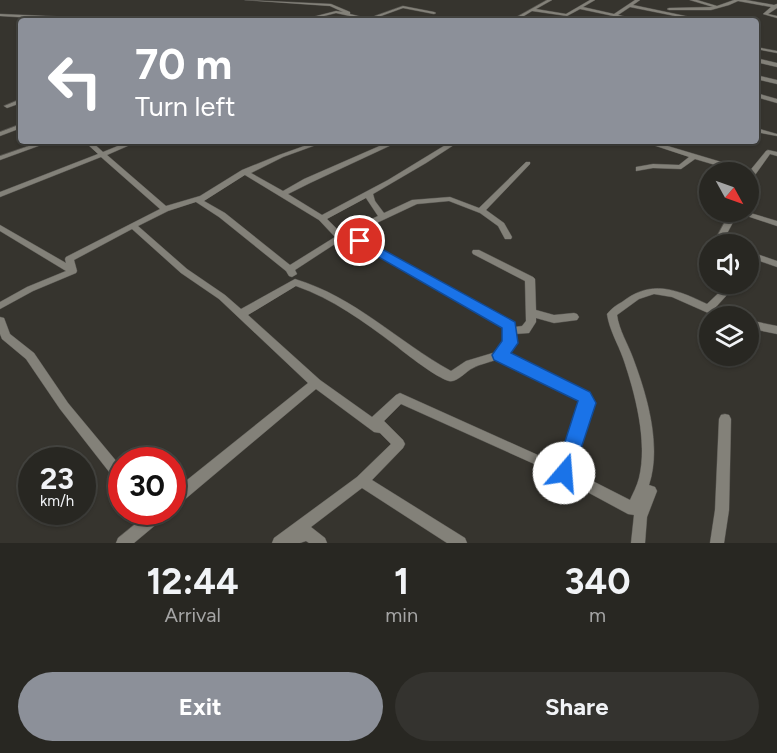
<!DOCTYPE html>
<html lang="en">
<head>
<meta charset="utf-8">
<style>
	body { margin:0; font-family:Figtree,sans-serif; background:#34332f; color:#f1f3f6; height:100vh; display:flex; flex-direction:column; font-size:22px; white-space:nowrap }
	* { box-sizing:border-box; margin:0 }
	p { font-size:20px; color:#a5a5a5 }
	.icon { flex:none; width:33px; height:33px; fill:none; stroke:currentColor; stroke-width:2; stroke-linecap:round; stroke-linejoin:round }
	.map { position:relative; height:543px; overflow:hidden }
	.side { display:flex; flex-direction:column; background:#282722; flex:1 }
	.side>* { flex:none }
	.banner { position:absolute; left:18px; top:18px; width:741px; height:126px; border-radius:6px; box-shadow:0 2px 4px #0004,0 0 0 2px #444440; background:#8c9099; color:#fff; overflow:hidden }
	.needle { width:39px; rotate:130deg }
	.tools { position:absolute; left:699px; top:162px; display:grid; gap:12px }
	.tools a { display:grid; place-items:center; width:60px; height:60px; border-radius:50%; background:#282722; box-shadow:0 2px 4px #0004,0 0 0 2px #444440; font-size:30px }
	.speed { position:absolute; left:18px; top:447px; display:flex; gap:12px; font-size:30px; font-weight:700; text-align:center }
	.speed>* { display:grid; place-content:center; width:78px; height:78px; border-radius:50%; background:#282722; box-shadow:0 2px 4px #0004,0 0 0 2px #444440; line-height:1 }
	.speed small { font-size:15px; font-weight:400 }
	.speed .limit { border:9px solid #d22; background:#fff; color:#111 }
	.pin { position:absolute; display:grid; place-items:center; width:51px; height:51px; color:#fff; margin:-26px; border:3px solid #fff; border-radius:50%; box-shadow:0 2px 6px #0007 }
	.me { position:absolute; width:66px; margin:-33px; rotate:18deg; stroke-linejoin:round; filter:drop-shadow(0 0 4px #0008) }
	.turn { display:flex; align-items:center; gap:21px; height:126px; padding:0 18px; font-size:27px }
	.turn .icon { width:78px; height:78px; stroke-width:2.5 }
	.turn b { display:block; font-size:42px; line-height:51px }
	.eta { display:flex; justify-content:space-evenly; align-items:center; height:102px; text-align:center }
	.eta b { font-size:36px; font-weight:700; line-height:42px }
	.action { display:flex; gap:12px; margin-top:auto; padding:12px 18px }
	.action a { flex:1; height:69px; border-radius:36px; background:#8c9099; color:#fff; font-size:24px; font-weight:700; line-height:69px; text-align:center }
	.action a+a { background:#34332f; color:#f1f3f6 }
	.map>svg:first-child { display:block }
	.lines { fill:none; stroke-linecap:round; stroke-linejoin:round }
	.minor-casing { stroke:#55534e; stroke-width:1 }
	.minor { fill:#838179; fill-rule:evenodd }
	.route { fill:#1a73e8; stroke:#114b97; stroke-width:1.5 }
</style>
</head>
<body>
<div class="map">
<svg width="777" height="543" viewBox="0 0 777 543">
	<rect width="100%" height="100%" fill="#36342e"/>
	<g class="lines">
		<defs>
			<g id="minor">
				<path d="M245,0L331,4L350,12V14L370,19L368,20L336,13L304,21H297L336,11L343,12L330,6Z"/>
				<path d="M547,0H552L536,9L566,14L590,0H595L583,7L614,14L635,0H640L633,5L709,21H700L630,7L618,15L645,21H637L580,9L567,16L532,11L519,19L515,18Z"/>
				<path d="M690,0H697L717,6L734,0H746L774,5L777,4V8L768,14L777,16V18L763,14L771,7L738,1L729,5L711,10H669L667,9L669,8L713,7Z"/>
				<path d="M403,6L434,12L436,13L434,14L403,8L381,16L403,21H395L375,16Z"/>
				<path d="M0,14L69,17L86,21L0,16Z"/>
				<path d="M467,19L471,21H465Z"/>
				<path d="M756,47L777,51V53L756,49Z"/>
				<path d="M756,58L777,63V67L756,62Z"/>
				<path d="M756,75L777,80V84L756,79Z"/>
				<path d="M756,93L777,99V103L756,97Z"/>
				<path d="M21,99V103L7,108L4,106Z"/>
				<path d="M21,124V128L0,136V132Z"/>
				<path d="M756,128L777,134V136L756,132Z"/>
				<path d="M43,141H52L0,160V156Z"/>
				<path d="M84,141H91L103,152L130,141H139L107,155L166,206L200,196L242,170L279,155L318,141H327L283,157L251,173L283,191L304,179L391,141H400L310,183L288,194L322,215L388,180L452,141H460L426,163L373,194L375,201L384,213L412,200L450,197L479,208L526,162H530V164L486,210L504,223L512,237L511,239H505L498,226L480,213L449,201L417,204L349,236L363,239L514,323L515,327L522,326L526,321L525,281L473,254L472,252L473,250H479L533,277L535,279L536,310L554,315L574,313L577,314L579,317L577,320L554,323L536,318V322L529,333L515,334V343L507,354L588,394L593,403L571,470L630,500C633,493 637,486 639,478C648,441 635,393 623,358C618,344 609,329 607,314C611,309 616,305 622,302C651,279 676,289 707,304L728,284H737L715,308L726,313L728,316H715L672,297L654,294L639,299L617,315C619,330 628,344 633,358C647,395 662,446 649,485L655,487L657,491L647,517L645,543H631L634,515L628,514L541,467L401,404L384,421L403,440L405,444L403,448L372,480L465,538L467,543H447L362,488L311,527L325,538L327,543H309L306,541L300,543H272L274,538L357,477L391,444L380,433L374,432L316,389L177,506L172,507V492L308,383L219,299L181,273L132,229L74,260L77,271L76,273L33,291L0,309V302L27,287L66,271L0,231V225L66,263L65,259L66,257L160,209L101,157L0,197V192L98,154ZM245,175L319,220L335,237L290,265L225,213L204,201ZM366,198L378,216L341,233L327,219ZM196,202L219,217L286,271L289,276L292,277L297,274L295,270L341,240L357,243L505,328V342L496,352L466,361L451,371C397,341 355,297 295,279L241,309L225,295L187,269L138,226L168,211ZM296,286C333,299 363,321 395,345C406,354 437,378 449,381C457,383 466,371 473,368C480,364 491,362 499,359L580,400L581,403L560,465L400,393L396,395L372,417L320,380L248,315Z"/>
				<path d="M641,141H651L748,170L749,172H739L695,159L681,169L653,168L636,171V167L653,164L679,165L689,157Z"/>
				<path d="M768,150L777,152V156L770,154L755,175L752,185L748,187V173L766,151Z"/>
				<path d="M730,212H747L777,221V226L738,213L723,241L725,244H716L714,242Z"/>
				<path d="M748,251L777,261V267L748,257Z"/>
				<path d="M0,317L4,318L10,334L34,353L68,403L122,468V484L117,482L60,409L26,359L2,339L0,334Z"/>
				<path d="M748,320L777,326V334L748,328Z"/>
				<path d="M725,414L729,415L731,419L729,510L724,543H710L715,510L719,419L721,415Z"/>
				<path d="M150,512H167L165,517L134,543H116L118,538Z"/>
			</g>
		</defs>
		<use href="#minor" class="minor-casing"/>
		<use href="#minor" class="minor"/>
	</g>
	<path class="route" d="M360,237L515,322L518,343L511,353L590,392L596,403L571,479L564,482L557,479L555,473L578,401L494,360L492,355L502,341V328L356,244L354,241L356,238Z"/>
</svg>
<div class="tools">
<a><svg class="needle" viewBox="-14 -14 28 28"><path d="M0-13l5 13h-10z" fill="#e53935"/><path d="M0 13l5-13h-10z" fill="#a5a5a5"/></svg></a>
<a><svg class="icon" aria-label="sound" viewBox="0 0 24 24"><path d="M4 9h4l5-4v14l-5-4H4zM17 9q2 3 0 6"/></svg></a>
<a><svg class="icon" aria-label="layers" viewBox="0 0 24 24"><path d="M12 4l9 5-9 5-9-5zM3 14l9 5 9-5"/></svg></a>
</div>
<div class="speed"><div>23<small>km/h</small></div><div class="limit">30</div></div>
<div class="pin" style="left:360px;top:241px;background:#d93025"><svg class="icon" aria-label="arrive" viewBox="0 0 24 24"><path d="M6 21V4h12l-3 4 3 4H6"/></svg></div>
<svg class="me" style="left:564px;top:473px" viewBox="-20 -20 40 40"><circle r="19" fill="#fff"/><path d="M0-13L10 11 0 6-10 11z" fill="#1a73e8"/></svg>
<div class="banner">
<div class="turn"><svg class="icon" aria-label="left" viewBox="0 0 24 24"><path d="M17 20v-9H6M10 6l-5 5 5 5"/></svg><div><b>70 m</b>Turn left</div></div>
</div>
</div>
<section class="side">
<div class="eta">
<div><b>12:44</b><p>Arrival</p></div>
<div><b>1</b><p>min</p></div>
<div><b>340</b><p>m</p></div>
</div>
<div class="action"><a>Exit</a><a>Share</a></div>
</section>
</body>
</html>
